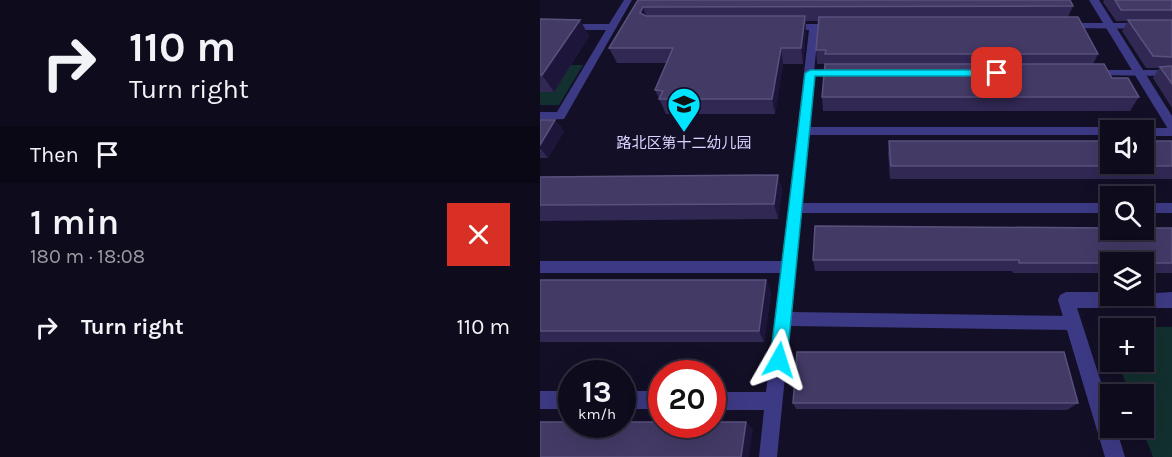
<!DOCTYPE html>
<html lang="en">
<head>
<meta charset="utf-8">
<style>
	body { margin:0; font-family:Karla,"Noto Sans SC",sans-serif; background:#1c1929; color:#f1f3f6; height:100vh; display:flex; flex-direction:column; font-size:22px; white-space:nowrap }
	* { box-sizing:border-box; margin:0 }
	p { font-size:20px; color:#9b9ba3 }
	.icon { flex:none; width:33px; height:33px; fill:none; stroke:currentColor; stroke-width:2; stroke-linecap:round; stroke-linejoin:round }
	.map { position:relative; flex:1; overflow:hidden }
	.details { display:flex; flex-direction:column; background:#0e0b1c; width:540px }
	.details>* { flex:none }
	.hud { background:#0e0b1c; color:#f1f3f6; overflow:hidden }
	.buttons { position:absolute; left:560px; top:120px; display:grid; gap:12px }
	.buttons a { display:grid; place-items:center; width:54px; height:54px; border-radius:0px; background:#0e0b1c; box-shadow:0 6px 24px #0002,0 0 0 2px #2e2b3b; font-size:30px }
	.speed { position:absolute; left:18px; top:360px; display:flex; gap:12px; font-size:30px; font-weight:700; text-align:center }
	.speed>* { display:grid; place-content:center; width:78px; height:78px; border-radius:50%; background:#0e0b1c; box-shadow:0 6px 24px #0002,0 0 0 2px #2e2b3b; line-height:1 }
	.speed small { font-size:15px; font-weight:400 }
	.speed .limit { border:9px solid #d22; background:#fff; color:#111 }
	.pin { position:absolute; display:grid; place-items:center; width:51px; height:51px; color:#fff; margin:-26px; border-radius:12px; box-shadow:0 3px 9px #0006 }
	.me { position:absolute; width:66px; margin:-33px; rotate:6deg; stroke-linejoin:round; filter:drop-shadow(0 0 4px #0008) }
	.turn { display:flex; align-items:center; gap:21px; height:126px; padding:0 30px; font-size:27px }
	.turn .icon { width:78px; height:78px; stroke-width:2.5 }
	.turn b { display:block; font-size:42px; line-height:51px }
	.then { display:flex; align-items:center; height:57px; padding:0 30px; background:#0003; gap:12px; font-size:22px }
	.round { display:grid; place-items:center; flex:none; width:63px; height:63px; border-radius:0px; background:#1c1929 }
	.headline { display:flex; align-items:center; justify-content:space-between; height:102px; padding:0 30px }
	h1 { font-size:36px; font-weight:600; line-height:45px }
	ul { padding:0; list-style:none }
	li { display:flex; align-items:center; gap:18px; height:84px; padding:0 30px }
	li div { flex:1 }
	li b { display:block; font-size:22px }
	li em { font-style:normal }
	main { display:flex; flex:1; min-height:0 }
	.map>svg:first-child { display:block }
	.green { fill:#12302f }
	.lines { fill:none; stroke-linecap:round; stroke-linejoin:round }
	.lane { fill:#3d3a85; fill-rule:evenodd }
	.street { fill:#3d3a85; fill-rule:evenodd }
	.wall { fill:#312854 }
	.shaded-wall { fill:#1d163a }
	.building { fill:#433a66; stroke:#5a527e; stroke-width:1.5 }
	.route { fill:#00e5ff; stroke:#0095a6; stroke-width:1.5 }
	.labels { text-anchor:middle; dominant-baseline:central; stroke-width:6; stroke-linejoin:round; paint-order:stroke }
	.far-poi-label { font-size:15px; fill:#d9d4ff; stroke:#130f26 }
</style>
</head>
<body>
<main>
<section class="details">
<div class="hud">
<div class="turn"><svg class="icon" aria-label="right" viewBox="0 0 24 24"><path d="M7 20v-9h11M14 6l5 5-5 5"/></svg><div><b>110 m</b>Turn right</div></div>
<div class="then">Then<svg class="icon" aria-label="arrive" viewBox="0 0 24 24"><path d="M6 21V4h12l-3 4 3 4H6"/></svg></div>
</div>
<div class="headline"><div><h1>1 min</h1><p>180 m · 18:08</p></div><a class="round" style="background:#d93025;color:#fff"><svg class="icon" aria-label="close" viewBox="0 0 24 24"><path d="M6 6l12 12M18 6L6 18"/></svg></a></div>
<ul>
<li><svg class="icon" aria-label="right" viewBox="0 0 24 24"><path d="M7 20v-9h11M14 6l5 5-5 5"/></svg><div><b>Turn right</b></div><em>110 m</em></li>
</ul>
</section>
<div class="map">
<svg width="632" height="457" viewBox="0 0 632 457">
	<rect width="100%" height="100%" fill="#130f26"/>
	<g class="green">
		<path d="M0,65H43L19,105H0Z"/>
		<path d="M566,327H632V457H613L602,428L603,394H590L578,362H603V328H570V338Z"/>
	</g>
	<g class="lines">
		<g class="lane">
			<path d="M84,0H92L24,119L0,120V112H17L66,30H0V24H69Z"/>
			<path d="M526,23H632V29L523,28L521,26Z"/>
			<path d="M250,24H297L302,27L297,30H278L269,127H570L575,130H570V135H268L262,203H570V213H261L251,312L533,316L539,318L541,323L539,328L533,330L250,326L237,457H219L224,410H172V392H226L240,273H0V261H242L269,30L247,29L245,27Z"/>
			<path d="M552,70H632V76L548,75V71Z"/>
			<path d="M603,128H632V136H603V130H598Z"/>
			<rect x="603" y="203" width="29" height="10"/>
			<rect x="0" y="391" width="32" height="18"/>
			<rect x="82" y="391" width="40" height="18"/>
		</g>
		<g class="street">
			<path d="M549,0H559L632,116V130L628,129Z"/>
			<path d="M526,292H570V296L632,292V308H537L570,410V428H576L585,457H565L518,300L520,295Z"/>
		</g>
	</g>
	<g class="wall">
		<path d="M98,0L533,6L528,17L558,54L553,64L599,97L590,111H283L282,97L286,64H277L276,50L279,21H266V31L263,64H243L235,114H126L115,90L127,63H77L69,48Z"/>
		<path d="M564,0H632V108L613,78L619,68H606L582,31L588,21H576L563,2Z"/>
		<path d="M0,19L40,20L49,36L14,92H0Z"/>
		<path d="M0,120H15L24,131L8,158H0Z"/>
		<path d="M349,141H632V179H350L348,154Z"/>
		<path d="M238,175L242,191L238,219L0,221V177Z"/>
		<path d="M632,228V273H603V262H570V273H473L472,271H275L273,260Z"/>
		<path d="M0,280H226L231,293L224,342H0Z"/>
		<path d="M253,403H538L527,410L256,409Z"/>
	</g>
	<g class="shaded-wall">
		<path d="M103,7L109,22L100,13Z"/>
		<path d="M265,16L266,31L263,64L261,48Z"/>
		<path d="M40,20L49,36L14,92L2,75Z"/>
		<path d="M241,48L243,64L235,114L232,99Z"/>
		<path d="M15,120L24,131L8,158L0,148V145Z"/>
		<path d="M238,175L242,191L238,219L234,204Z"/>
		<path d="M226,280L231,293L224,342L219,331Z"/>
		<path d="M206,422L213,429L209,457H201Z"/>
	</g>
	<g class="building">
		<path d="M98,0H530L533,6L103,7L100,13L106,16H265L261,48H241L232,99H119L123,91L115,90L133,48H69Z"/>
		<path d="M575,0H632V10H581Z"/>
		<path d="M279,17H538L558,54H285L286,50H276Z"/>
		<path d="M0,19L40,20L2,75H0Z"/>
		<path d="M588,20H632V57L613,56Z"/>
		<path d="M285,64H564L572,78H588L599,97H282Z"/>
		<path d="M632,66V84L620,67Z"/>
		<path d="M0,120H15L0,145Z"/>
		<path d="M349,141H570V164H603V141H632V166H351Z"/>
		<path d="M238,175L234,204L0,205V177Z"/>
		<path d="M275,226L570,228V230H603V228H632V263H479V260H273Z"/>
		<path d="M0,280H226L219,331H0Z"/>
		<path d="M257,352H524L538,403H253Z"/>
		<path d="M0,422H32V424H82V422H122V424H172V422H206L201,457H0Z"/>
	</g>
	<path class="route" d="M270,70H457L462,73L457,76H275L247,360L245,366L239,368L233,366L230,360L265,73Z"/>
	<defs>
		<symbol id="school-pin" viewBox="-11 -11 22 30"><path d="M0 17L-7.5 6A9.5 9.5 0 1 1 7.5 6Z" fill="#00e5ff" stroke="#130f26"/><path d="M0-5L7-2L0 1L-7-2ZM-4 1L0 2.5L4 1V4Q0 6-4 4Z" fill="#111"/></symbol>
	</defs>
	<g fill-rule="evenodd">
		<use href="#school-pin" x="125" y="85" width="38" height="52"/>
	</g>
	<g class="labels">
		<g class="far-poi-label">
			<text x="144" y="143">路北区第十二幼儿园</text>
		</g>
	</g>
</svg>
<div class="buttons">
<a><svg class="icon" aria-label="sound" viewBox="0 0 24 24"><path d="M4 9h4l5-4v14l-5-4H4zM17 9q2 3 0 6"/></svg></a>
<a><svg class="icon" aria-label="search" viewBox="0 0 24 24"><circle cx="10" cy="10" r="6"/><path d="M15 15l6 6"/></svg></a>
<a><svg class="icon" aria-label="layers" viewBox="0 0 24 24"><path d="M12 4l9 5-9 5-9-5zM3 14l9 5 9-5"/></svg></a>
<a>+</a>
<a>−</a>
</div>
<div class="speed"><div>13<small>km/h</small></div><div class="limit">20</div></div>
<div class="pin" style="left:457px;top:73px;background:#d93025"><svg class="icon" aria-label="arrive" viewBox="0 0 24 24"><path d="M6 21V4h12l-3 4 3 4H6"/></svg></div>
<svg class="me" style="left:239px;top:360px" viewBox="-20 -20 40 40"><path d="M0-17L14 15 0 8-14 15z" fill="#00e5ff" stroke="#fff" stroke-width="4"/></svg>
</div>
</main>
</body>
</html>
